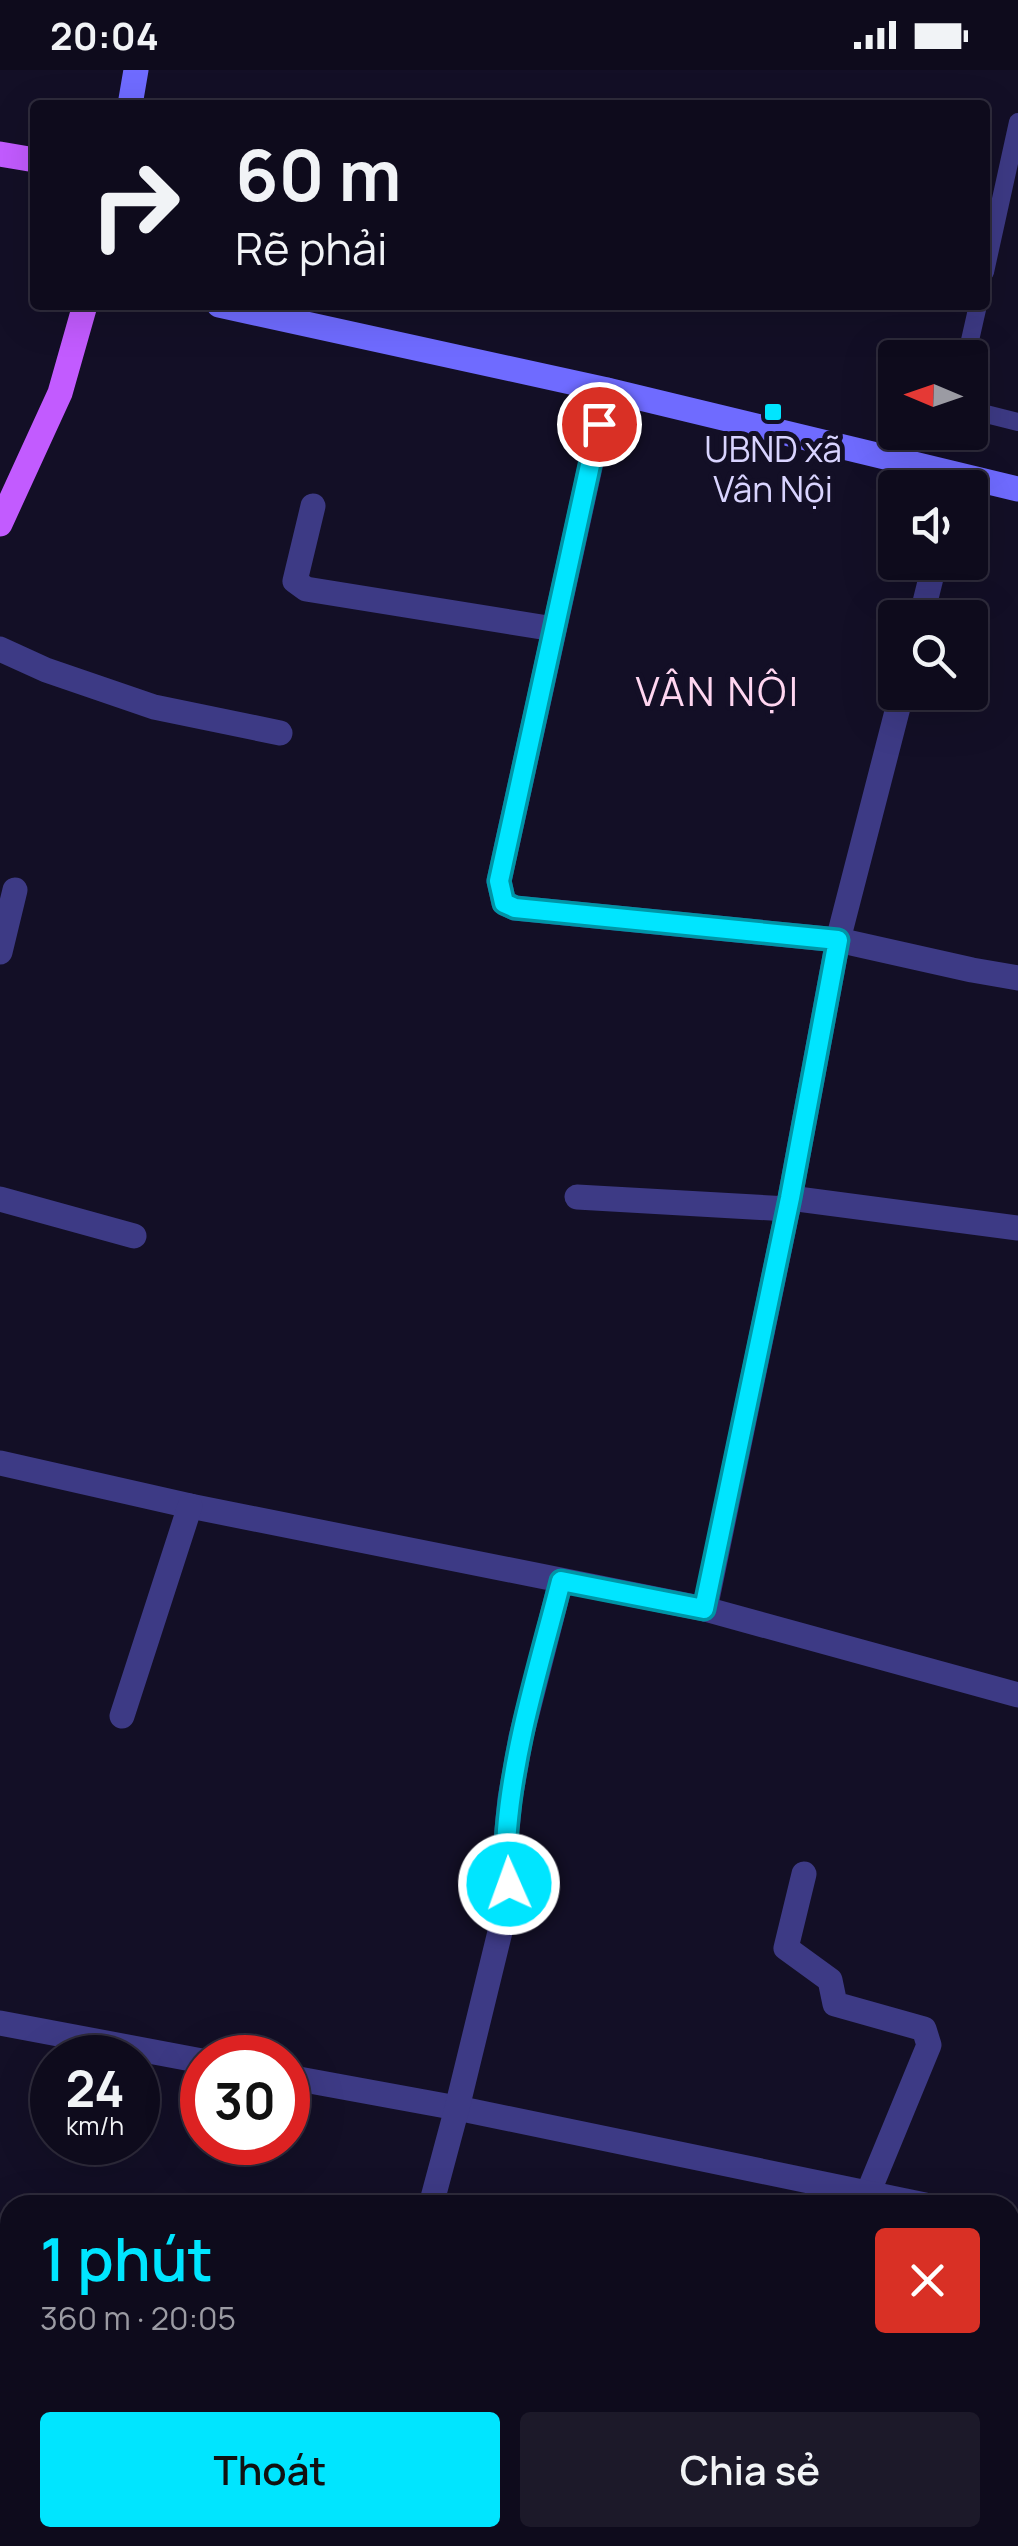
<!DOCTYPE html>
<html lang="vi">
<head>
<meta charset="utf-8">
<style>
	body { margin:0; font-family:Manrope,sans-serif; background:#1c1929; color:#f1f3f6; height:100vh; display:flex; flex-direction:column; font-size:38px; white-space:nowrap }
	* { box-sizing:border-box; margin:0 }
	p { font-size:32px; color:#9b9ba3 }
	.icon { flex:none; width:55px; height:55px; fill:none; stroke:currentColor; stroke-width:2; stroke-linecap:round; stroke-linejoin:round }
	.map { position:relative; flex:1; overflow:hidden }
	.sheet { position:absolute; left:0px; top:2125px; width:1020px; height:352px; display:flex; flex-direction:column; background:#0e0b1c; border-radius:30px 30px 0 0; box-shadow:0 10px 40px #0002,0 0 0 2px #2e2b3b }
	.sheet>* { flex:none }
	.guide { position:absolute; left:30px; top:30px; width:960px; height:210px; border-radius:10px; box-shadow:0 10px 40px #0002,0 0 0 2px #2e2b3b; background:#0e0b1c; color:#f1f3f6; overflow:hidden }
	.needle { width:65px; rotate:272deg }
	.fabs { position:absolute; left:878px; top:270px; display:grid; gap:20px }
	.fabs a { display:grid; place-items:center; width:110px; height:110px; border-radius:10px; background:#0e0b1c; box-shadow:0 10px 40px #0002,0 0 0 2px #2e2b3b; font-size:50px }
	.speed { position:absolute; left:30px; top:1965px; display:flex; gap:20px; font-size:50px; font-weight:700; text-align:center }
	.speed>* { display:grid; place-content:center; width:130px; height:130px; border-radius:50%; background:#0e0b1c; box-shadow:0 10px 40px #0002,0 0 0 2px #2e2b3b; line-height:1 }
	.speed small { font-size:25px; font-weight:400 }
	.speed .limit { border:15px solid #d22; background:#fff; color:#111 }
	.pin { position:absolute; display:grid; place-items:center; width:85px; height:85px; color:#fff; margin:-42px; border:5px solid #fff; border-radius:50%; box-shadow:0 2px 10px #0007 }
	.me { position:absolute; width:110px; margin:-55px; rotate:358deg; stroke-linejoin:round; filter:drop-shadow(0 0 8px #0008) }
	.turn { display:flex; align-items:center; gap:35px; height:210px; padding:0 40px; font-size:45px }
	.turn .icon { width:130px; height:130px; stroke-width:2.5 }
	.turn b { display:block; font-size:70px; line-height:85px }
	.round { display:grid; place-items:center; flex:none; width:105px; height:105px; border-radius:10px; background:#1c1929 }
	.overview { display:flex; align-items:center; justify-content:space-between; height:170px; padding:0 40px }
	h1 { font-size:60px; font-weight:600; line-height:75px; color:#00e5ff }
	.button { display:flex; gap:20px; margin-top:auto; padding:20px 40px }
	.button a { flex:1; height:115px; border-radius:10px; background:#00e5ff; color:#111; font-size:40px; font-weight:600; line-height:115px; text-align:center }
	.button a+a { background:#1c1929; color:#f1f3f6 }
	.status { display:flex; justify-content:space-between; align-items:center; height:70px; padding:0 50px; background:#0e0b1c; direction:ltr }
	.status svg { height:28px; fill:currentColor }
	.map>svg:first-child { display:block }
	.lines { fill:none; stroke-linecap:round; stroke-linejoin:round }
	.lane { stroke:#3d3a85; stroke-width:18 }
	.street { stroke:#3d3a85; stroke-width:25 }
	.secondary { stroke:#6f6bff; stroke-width:25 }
	.primary { stroke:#c25bff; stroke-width:25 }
	.route-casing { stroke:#0095a6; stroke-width:25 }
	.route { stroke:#00e5ff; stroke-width:18 }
	.poi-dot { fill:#00e5ff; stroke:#130f26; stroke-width:4 }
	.labels { text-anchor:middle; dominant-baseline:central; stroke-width:10; stroke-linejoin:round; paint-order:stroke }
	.poi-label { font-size:35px; fill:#d9d4ff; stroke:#130f26 }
	.quarter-label { font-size:40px; letter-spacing:2.5px; fill:#ffd6f0; stroke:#130f26 }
</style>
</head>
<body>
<div class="status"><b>20:04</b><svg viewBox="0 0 49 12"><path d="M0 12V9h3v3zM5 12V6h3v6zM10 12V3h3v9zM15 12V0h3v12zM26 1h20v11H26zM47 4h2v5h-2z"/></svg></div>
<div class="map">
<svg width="1018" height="2476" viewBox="0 0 1018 2476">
	<rect width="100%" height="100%" fill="#130f26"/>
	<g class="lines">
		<g class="lane">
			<path d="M985,202L1018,52"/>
			<path d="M966,288L978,235"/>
			<path d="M970,340L1018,352"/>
		</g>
		<g class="street">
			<path d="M607,320L499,811L504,833L515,838L838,870L972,900L1018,908"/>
			<path d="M313,436L295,511L306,519L554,559"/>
			<path d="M921,548L935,492"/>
			<path d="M0,579L46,600L154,637L280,663"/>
			<path d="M0,882L15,820"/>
			<path d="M577,1127L788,1139"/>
			<path d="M790,1128L1018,1158"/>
			<path d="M0,1129L134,1166"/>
			<path d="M0,1393L190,1436L705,1539L1018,1625"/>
			<path d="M705,1539L790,1128L838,870L902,622"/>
			<path d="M122,1646L190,1436"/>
			<path d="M804,1804L786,1878L830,1910L835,1934L924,1959L929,1975L868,2123"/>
			<path d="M0,1953L202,1991"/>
			<path d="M288,2007L457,2038L925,2135"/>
			<path d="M431,2135L457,2038L509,1825L506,1769L510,1729L521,1667L561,1511"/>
			<path d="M1010,2153L1018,2154"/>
			<path d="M0,2202L10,2204"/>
			<path d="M1010,2304L1018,2306"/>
			<path d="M10,2409L2,2437L10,2444"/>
			<path d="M36,2468L41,2476"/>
			<path d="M415,2476L416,2468"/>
			<path d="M1014,2476L1018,2451"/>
		</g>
		<g class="secondary">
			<path d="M130,35L136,0"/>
			<path d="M219,235L607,320L1018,419"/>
		</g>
		<g class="primary">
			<path d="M0,84L35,90"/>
			<path d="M0,454L60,323L85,235"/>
		</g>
	</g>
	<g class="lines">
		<defs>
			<path id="route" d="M509,1814C504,1797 506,1777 507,1760C514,1675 540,1593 561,1511L704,1539L790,1128L838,870L515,838L504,833L499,811L599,354"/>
		</defs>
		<use href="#route" class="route-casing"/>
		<use href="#route" class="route"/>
	</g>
	<rect class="poi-dot" x="763" y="332" width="20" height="20" rx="5"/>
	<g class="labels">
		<g class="poi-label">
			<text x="773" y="379">UBND xã<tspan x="773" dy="40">Vân Nội</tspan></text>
		</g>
		<g class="quarter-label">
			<text x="718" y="620">VÂN NỘI</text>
		</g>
	</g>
</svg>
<div class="fabs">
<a><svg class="needle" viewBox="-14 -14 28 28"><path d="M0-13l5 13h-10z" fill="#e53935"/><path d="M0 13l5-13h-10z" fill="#9b9ba3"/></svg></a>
<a><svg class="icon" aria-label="sound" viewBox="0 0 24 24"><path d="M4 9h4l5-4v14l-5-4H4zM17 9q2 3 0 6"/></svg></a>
<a><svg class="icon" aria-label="search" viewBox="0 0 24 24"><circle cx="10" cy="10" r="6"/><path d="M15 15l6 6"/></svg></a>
</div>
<div class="speed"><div>24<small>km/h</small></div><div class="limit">30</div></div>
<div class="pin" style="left:599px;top:354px;background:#d93025"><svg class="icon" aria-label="arrive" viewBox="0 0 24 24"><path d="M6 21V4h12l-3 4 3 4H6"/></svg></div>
<svg class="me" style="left:509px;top:1814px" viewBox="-20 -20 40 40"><circle r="17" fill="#00e5ff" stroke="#fff" stroke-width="3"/><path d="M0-11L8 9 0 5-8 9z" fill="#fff"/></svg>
<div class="guide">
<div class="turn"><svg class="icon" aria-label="right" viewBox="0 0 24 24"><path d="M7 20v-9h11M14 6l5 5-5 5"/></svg><div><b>60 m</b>Rẽ phải</div></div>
</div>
<section class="sheet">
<div class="overview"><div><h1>1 phút</h1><p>360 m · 20:05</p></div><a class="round" style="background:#d93025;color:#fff"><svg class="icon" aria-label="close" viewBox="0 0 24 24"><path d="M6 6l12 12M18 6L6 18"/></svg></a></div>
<div class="button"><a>Thoát</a><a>Chia sẻ</a></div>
</section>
</div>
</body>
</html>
